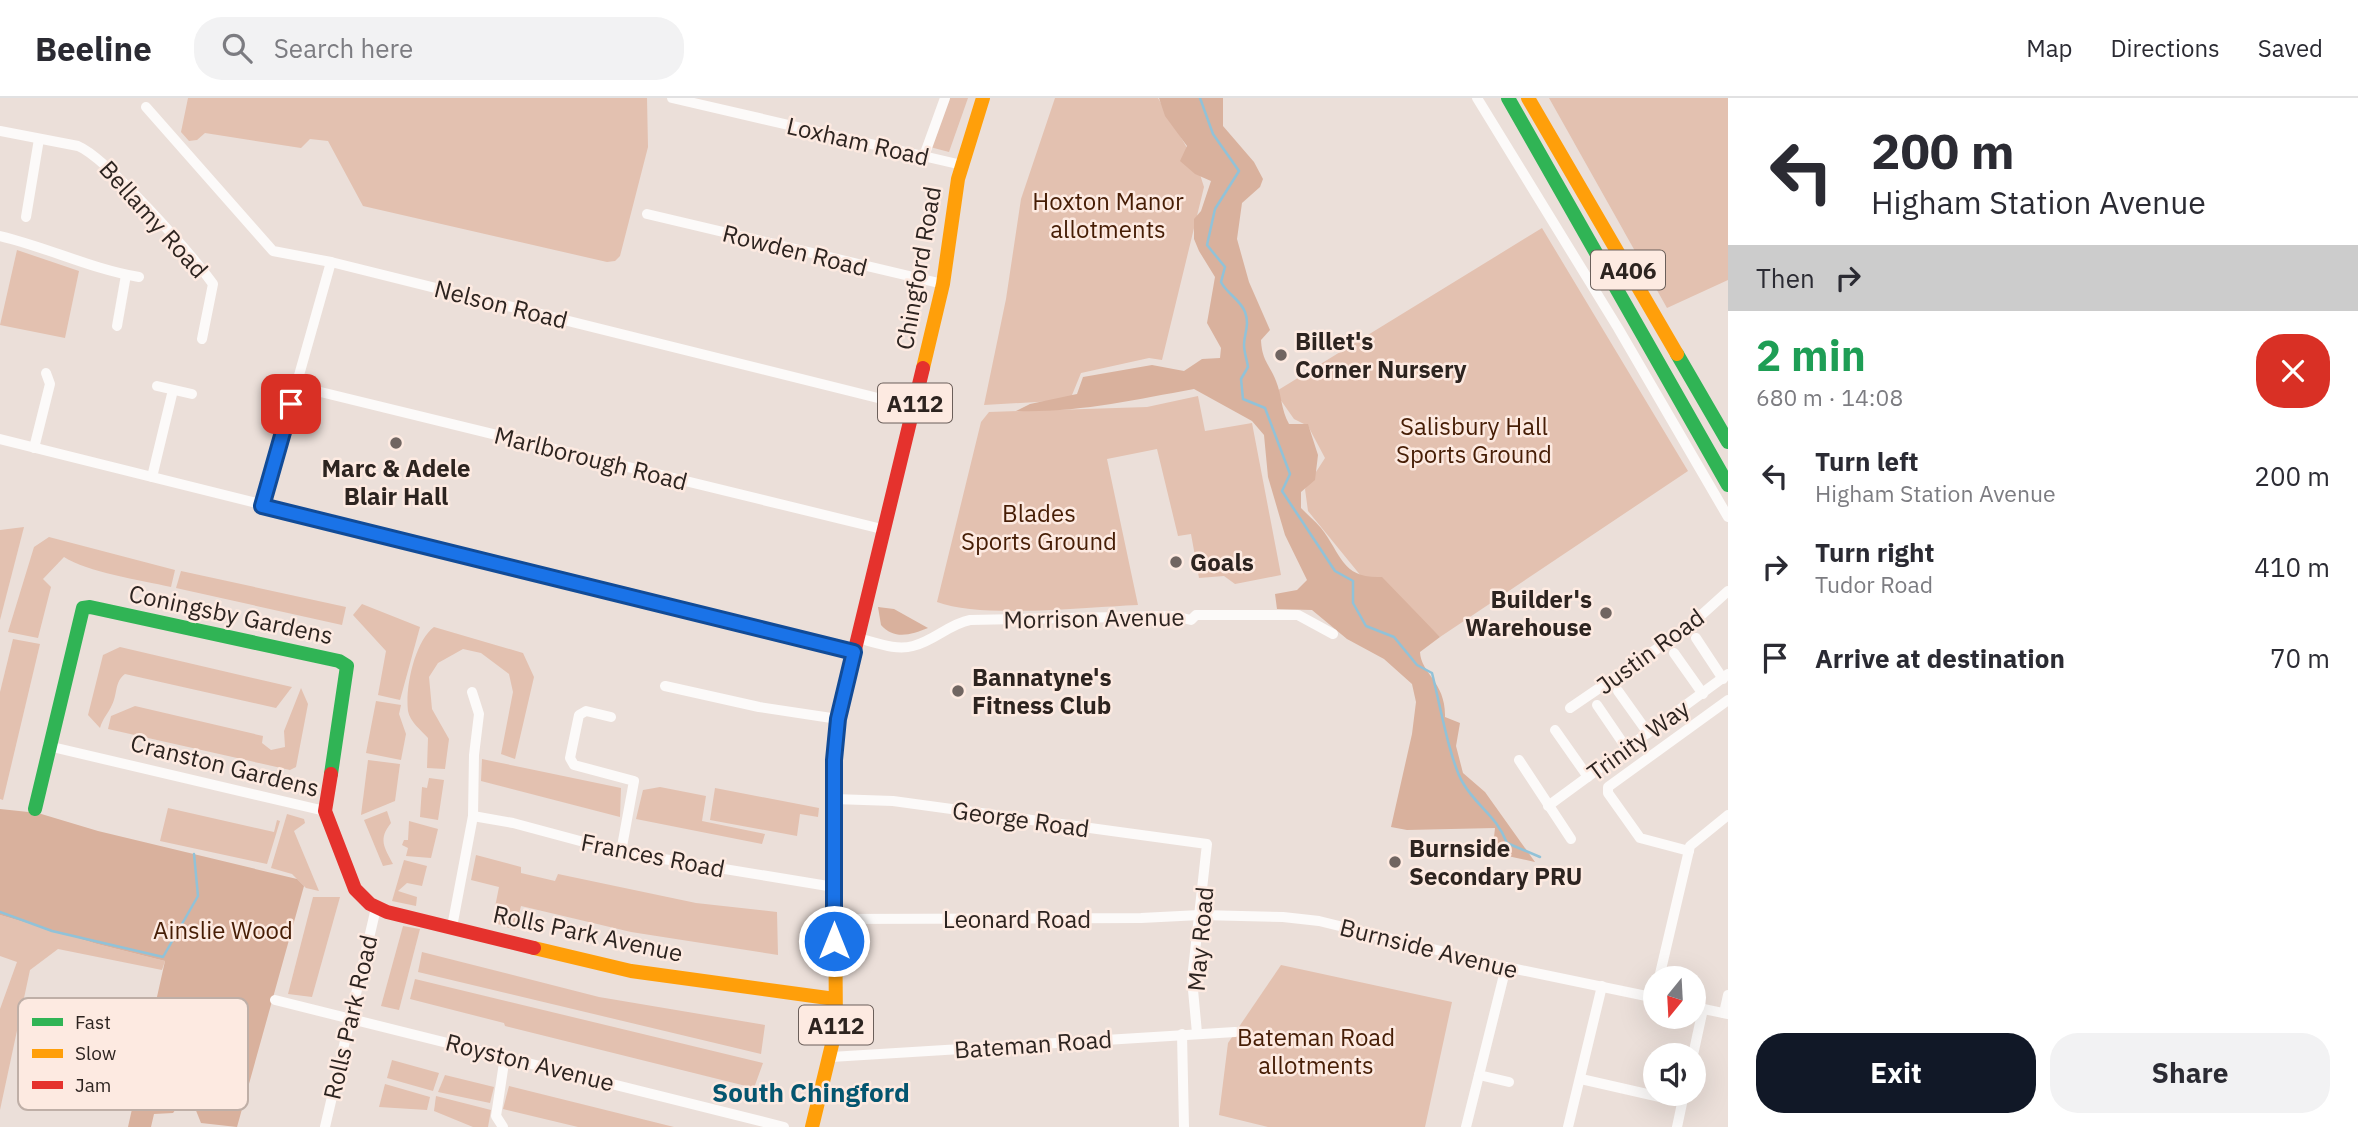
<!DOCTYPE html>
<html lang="en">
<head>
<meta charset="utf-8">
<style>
	body { margin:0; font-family:"IBM Plex Sans",sans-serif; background:#f2f2f3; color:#2b2b33; height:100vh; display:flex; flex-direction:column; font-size:26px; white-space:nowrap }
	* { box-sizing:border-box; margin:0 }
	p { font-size:23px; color:#7c7c81 }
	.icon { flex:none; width:38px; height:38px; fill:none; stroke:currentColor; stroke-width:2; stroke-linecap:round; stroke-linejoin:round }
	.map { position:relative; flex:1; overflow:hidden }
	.drawer { display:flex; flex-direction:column; background:#fff; width:630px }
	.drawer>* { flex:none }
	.banner { background:#fff; color:#2b2b33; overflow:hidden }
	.needle { width:46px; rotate:198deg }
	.tools { position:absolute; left:1643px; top:868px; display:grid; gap:14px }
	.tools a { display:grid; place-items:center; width:63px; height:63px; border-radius:50%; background:#fff; box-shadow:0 7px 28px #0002; font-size:35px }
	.pin { position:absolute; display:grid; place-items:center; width:60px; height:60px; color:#fff; margin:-30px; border-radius:14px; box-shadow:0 4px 10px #0006 }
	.me { position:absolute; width:77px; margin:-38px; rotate:0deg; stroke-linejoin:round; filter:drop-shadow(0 0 5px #0008) }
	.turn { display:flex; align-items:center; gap:24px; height:147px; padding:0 28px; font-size:32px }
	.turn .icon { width:91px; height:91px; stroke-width:2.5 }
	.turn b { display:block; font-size:49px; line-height:60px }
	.then { display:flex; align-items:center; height:66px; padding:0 28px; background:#0003; gap:14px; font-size:26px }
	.round { display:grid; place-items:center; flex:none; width:74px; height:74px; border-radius:28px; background:#f2f2f3 }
	.overview { display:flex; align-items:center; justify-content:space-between; height:119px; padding:0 28px }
	h1 { font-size:42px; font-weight:700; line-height:52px; color:#1e9e55 }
	.cta { display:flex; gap:14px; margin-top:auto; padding:14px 28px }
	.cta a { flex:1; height:80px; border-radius:28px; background:#111827; color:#fff; font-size:28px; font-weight:700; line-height:80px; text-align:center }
	.cta a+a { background:#f2f2f3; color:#2b2b33 }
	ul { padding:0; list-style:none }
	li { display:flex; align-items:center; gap:21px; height:91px; padding:0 28px }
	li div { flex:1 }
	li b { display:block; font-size:26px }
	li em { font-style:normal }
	header { display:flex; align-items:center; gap:42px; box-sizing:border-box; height:98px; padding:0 35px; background:#fff; border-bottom:2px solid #e1e1e2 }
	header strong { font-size:33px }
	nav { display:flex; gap:38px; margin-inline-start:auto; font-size:24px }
	.search { width:490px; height:63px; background:#f2f2f3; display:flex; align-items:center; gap:18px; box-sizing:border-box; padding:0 24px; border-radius:28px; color:#7c7c81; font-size:26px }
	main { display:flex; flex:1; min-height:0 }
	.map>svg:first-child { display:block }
	.green { fill:#e3c1b0 }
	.forest { fill:#d9b19d }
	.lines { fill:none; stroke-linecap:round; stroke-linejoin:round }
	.stream { stroke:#91c2d8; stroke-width:2.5 }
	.street { stroke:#fcfaf9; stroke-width:10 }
	.fast { stroke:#30b455; stroke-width:14 }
	.slow { stroke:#ff9f0a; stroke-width:14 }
	.jam { stroke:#e5322d; stroke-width:14 }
	.route-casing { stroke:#114b97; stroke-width:18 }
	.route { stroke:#1a73e8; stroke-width:12 }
	.poi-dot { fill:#706561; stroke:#fdeae1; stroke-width:2.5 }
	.labels { text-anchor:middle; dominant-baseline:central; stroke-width:5; stroke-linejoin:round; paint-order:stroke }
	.shield { fill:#fdeae1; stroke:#6b5f5a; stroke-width:2 }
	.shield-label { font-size:23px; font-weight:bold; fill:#2d2420 }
	.street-label { font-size:24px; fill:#2d2420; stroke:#fdeae1 }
	.park-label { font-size:24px; fill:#461d05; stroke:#fdeae1 }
	.poi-label { font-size:24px; font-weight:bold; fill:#2d2420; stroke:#fdeae1; text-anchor:start }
	.neighbourhood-label { font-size:26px; font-weight:bold; fill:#04556f; stroke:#fdeae1 }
	.key { fill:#fdeae1; stroke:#bfafa7; stroke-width:2 }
	.key-label { font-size:19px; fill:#2d2420 }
</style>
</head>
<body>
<header>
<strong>Beeline</strong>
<div class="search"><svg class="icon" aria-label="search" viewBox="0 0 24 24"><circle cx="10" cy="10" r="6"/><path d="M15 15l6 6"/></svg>Search here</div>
<nav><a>Map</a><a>Directions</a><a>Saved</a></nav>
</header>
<main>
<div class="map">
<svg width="1728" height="1029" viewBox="0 0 1728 1029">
	<rect width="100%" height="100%" fill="#ebdfd9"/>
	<g class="green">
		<path d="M188,0H647L648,49L620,158L615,163L607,164L363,108L328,43L310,41L301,50L205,35L197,42L189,43L181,34Z"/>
		<path d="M947,0H968L949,54L930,49Z"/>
		<path d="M1055,0H1158L1197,67L1204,89L1162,262L1149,260L1081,275L1070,302L984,307L1006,201L1021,101Z"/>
		<path d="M1549,0H1728V182L1667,210Z"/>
		<path d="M1542,130L1688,373L1440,539L1382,484L1361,478L1308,413L1305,391L1325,360L1308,328L1294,321L1275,294Z"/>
		<path d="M17,152L79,173L65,240L0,227Z"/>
		<path d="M1198,298L1205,333L1252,325L1281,477L1235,486L1224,478L1199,480L1191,436L1178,438L1157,351L1107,361L1138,507C1087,509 981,521 937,504L981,324L989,314L1147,309Z"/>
		<path d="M24,429L0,522V432Z"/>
		<path d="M49,439L175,472L171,489C140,482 87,474 64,459L43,481L51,489L38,540L8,534L34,449Z"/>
		<path d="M181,473L346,509L342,527L176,490Z"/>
		<path d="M362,506L420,529L400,602L378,597L386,553L353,517Z"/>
		<path d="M434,529L523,555L534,579L515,661L501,656L513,594L509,576L481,555L463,551L438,565L429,579L432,611L449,641L445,671L427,670L428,640C421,632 410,624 408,613C405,589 415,543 434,529Z"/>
		<path d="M13,541L40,546L3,702L0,701V594Z"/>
		<path d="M120,549L292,589L276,610L125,576C114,584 118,597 111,609C107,617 103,620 100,630L88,617L103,557Z"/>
		<path d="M301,590L308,606L296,669L290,672L108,631L111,618L135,608L263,638L262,645L271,652L285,649L284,633Z"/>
		<path d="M376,603L401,607L399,616L406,636L401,662L366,655Z"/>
		<path d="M482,661L621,690L620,719L481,683Z"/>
		<path d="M368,662L400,666L395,703L361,717Z"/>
		<path d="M429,680L444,682L438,722L420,719L422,689L427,690Z"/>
		<path d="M660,689L706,698L702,723L765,736L762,746L636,721L643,692Z"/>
		<path d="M715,690L819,710L818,719L800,716L797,738L710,722Z"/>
		<path d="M168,710L274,734L277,722L280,723L267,766L160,743Z"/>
		<path d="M387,713L391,725C378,741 384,749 393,766L383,768L364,722Z"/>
		<path d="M287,716L304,721L305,725L294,733L319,793L306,790L292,776L271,770Z"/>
		<path d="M409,723L438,731L431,760L406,758L408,750L402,747L404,742H408Z"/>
		<path d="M476,757L521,769V775L555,783L558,776L696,805L777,814L778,857L631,834L521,808L515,832L492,824L499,789L471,782Z"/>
		<path d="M404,762L427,768L422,788L407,785L398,793L417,799L416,808L392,803Z"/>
		<path d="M313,799H340L312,899L288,896Z"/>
		<path d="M0,817L97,846L165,863L162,872L58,851L30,872L0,1012V911L17,864L0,858Z"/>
		<path d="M403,828L420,831L399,912L381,908Z"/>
		<path d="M422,854L599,899L765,927L761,956L418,874Z"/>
		<path d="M1281,867L1452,904L1425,1029H1268L1219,1017L1228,945Z"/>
		<path d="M415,881L763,965L754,990L505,928L504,925L410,901Z"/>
		<path d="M392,962L439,975L433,993L387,980Z"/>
		<path d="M445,977L494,989L490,1005L438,994Z"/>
		<path d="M385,986L430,999L427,1012L379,1009Z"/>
		<path d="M509,988L674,1029H578L503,1011Z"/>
		<path d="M436,998L491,1012L488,1029H473L434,1013Z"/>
	</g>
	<g class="forest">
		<path d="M1159,0H1223V28L1254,64L1263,81L1260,89L1242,105L1237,141L1249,184L1270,232L1261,242C1262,263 1269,265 1276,283C1282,298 1281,312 1289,326H1308L1318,357L1315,382L1301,394V410C1307,416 1315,423 1321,430C1342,457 1342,481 1382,479L1440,539L1420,554C1421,576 1446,584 1445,619L1460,625L1456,648L1463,675L1485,694L1535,764L1503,757L1504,753L1493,749L1495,730L1407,732L1391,729L1412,636L1416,604L1412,586L1384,561L1347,541L1312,512L1277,511L1275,496L1297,492L1307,482L1285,437L1268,379L1264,337L1252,323L1194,291C1133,302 1077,315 1016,313L1030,306L1077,296L1083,279L1152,267L1184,273L1202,261L1220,260L1221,250L1207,225L1215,179L1199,153L1194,141V121L1201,113L1211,83L1195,76L1180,63L1187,48L1165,18Z"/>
		<path d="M878,509L894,511L928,530C911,537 894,542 881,527Z"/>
		<path d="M0,711L38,715L98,733L297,781L304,788L237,1029L201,1025L195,1010L181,1004L173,1015L154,1016L151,1029H128L165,863L97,846L0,817Z"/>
	</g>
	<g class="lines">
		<g class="stream">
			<path d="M1200,0L1213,36L1239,73L1215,111L1207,147L1225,169L1221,184C1227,196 1240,201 1245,214C1250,228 1244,235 1244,247C1244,254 1247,262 1248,269L1241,281L1243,301L1265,310L1290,376L1282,393L1335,473L1353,483V505L1366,528L1394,539L1417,567L1432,575C1439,602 1450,664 1463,685C1477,709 1496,717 1507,745L1540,759"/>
			<path d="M0,814L52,833L163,859L198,798L194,756"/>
		</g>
		<g class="street">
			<path d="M672,0L962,67"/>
			<path d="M1477,0L1618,230L1728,419"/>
			<path d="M146,9L273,153L331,164L914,309"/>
			<path d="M0,33L78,48C107,60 192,157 213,186L202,241"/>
			<path d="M924,58L945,0"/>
			<path d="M647,116L943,186"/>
			<path d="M26,119L39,41"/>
			<path d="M0,138C47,149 91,171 139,179"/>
			<path d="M117,228L126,177"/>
			<path d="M157,288L192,296"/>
			<path d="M296,288L886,432"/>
			<path d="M0,341L854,554"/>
			<path d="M34,350L50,286L46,275"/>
			<path d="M152,379L173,292"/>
			<path d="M262,408L331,164"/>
			<path d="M857,540C875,544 895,553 913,548C934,543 949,526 970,522L1174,518L1191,522L1196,517H1298L1333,536"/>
			<path d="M1696,540L1723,581"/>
			<path d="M1674,555L1703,596"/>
			<path d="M665,588L759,609L838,621"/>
			<path d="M1618,593L1648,635"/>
			<path d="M1597,607L1627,651"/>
			<path d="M1570,610L1686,531L1728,493"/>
			<path d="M611,619L586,613L579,617L570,660L574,667L634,683L621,754"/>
			<path d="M1555,632L1588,679"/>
			<path d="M48,648L325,713"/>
			<path d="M1519,662L1571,741"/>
			<path d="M834,701L893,703L1207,746L1192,881L1197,935"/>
			<path d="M1548,708L1728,576"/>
			<path d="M473,718L513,725L621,754L834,789"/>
			<path d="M1689,753L1640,740L1608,695V689L1728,602"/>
			<path d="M834,821L1141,820L1200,817L1283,819L1319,823L1506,869L1656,900"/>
			<path d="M452,829L473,718L474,657L479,616L472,594"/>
			<path d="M1659,880L1690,748L1728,717"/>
			<path d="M275,902L784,1029"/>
			<path d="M1694,909L1728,916"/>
			<path d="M1724,915L1728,897"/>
			<path d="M1182,936L1184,1029"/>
			<path d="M1693,957L1703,911"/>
			<path d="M831,959L1235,934"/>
			<path d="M1479,977L1509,984"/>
			<path d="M1581,981L1682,1004"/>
			<path d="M325,1029L376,810"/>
			<path d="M503,1029L496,1018L505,958"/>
			<path d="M1466,1029L1506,869"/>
			<path d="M1568,1029L1602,888"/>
			<path d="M1677,1029L1684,996"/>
		</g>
		<g class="fast">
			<path d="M1508,0L1728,387"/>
			<path d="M1677,256L1728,344"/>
			<path d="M35,711L83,510L90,509L339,563L347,568L331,676"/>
		</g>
		<g class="slow">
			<path d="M1528,0L1677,256"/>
			<path d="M923,270L943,186L958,81L983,0"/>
			<path d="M534,850L631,873L835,901"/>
			<path d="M812,1029L836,930L834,662L838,621L849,576"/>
		</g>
		<g class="jam">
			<path d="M849,576L923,270"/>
			<path d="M331,676L325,713L355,791L370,806L387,814L534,850"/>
		</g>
	</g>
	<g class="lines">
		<defs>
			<path id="route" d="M291,306L262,408L854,554L838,621L834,662V843"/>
		</defs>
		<use href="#route" class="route-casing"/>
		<use href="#route" class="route"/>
	</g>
	<g class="poi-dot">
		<circle cx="1281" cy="257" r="7"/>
		<circle cx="396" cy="345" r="7"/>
		<circle cx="1176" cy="464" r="7"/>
		<circle cx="1606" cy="515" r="7"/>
		<circle cx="958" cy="593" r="7"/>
		<circle cx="1395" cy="764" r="7"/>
	</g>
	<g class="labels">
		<g class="shield">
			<rect x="1591" y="152.5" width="74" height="39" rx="5"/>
			<rect x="878" y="285.5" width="74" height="39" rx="5"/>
			<rect x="799" y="907.5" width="74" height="39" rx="5"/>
		</g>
		<g class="shield-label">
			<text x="1628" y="172">A406</text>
			<text x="915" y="305">A112</text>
			<text x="836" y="927">A112</text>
		</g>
		<g class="street-label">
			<text transform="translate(858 43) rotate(13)">Loxham Road</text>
			<text transform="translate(154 121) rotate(48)">Bellamy Road</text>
			<text transform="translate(795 152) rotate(14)">Rowden Road</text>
			<text transform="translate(918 170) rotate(-80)">Chingford Road</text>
			<text transform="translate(501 206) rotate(14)">Nelson Road</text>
			<text transform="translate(591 360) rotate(14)">Marlborough Road</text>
			<text transform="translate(231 516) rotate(12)">Coningsby Gardens</text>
			<text transform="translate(1094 520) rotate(-1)">Morrison Avenue</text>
			<text transform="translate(1650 553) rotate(-36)">Justin Road</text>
			<text transform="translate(1638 642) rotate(-36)">Trinity Way</text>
			<text transform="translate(225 667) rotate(14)">Cranston Gardens</text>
			<text transform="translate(1021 721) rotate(8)">George Road</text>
			<text transform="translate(653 757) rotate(11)">Frances Road</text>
			<text x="1017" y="821">Leonard Road</text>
			<text transform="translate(588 835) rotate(12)">Rolls Park Avenue</text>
			<text transform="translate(1200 841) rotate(-85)">May Road</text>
			<text transform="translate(1429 850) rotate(14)">Burnside Avenue</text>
			<text transform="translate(350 919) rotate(-77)">Rolls Park Road</text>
			<text transform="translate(1033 946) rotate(-4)">Bateman Road</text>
			<text transform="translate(530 964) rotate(14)">Royston Avenue</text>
		</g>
		<g class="park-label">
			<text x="1108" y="103">Hoxton Manor<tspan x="1108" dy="28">allotments</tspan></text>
			<text x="1474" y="328">Salisbury Hall<tspan x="1474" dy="28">Sports Ground</tspan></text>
			<text x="1039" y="415">Blades<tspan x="1039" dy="28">Sports Ground</tspan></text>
			<text x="223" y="832">Ainslie Wood</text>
			<text x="1316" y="939">Bateman Road<tspan x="1316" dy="28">allotments</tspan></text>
		</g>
		<g class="poi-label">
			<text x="1295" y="243">Billet's<tspan x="1295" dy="28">Corner Nursery</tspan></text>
			<text x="396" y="370" text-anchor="middle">Marc &amp; Adele<tspan x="396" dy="28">Blair Hall</tspan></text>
			<text x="1190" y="464">Goals</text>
			<text x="1592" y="501" text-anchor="end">Builder's<tspan x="1592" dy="28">Warehouse</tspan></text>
			<text x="972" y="579">Bannatyne's<tspan x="972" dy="28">Fitness Club</tspan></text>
			<text x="1409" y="750">Burnside<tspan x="1409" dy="28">Secondary PRU</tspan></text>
		</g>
		<g class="neighbourhood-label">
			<text x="811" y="994">South Chingford</text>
		</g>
	</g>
	<rect x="18" y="900" width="230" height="112" rx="10" class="key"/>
	<rect x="32" y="920" width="31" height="8" fill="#30b455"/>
	<rect x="32" y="951" width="31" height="9" fill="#ff9f0a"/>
	<rect x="32" y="983" width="31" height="8" fill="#e5322d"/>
	<g class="key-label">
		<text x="75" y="931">Fast</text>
		<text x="75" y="962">Slow</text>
		<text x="75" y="994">Jam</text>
	</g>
</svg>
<div class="tools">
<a><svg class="needle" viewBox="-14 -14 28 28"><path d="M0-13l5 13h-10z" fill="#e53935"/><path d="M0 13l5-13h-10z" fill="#7c7c81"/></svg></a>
<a><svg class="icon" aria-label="sound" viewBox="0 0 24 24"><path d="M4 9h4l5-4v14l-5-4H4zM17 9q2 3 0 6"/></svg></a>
</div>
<div class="pin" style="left:291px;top:306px;background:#d93025"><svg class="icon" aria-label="arrive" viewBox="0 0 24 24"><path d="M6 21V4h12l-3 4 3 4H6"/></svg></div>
<svg class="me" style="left:834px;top:843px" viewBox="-20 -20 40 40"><circle r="17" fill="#1a73e8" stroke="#fff" stroke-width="3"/><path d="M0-11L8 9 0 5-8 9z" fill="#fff"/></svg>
</div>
<section class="drawer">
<div class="banner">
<div class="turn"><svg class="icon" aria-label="left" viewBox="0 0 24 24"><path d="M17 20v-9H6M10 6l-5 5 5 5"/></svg><div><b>200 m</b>Higham Station Avenue</div></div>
<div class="then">Then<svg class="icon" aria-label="right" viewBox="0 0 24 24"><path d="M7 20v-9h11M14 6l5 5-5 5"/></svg></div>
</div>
<div class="overview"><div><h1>2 min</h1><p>680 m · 14:08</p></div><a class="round" style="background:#d93025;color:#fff"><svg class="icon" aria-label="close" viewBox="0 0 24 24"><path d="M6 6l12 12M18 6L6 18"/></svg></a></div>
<ul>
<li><svg class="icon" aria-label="left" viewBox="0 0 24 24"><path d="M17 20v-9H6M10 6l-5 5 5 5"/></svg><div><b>Turn left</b><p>Higham Station Avenue</p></div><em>200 m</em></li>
<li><svg class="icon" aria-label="right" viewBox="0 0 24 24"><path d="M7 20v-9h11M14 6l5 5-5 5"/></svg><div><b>Turn right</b><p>Tudor Road</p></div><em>410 m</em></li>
<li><svg class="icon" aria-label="arrive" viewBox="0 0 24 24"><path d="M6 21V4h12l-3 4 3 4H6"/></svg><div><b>Arrive at destination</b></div><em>70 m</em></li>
</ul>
<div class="cta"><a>Exit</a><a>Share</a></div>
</section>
</main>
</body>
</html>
